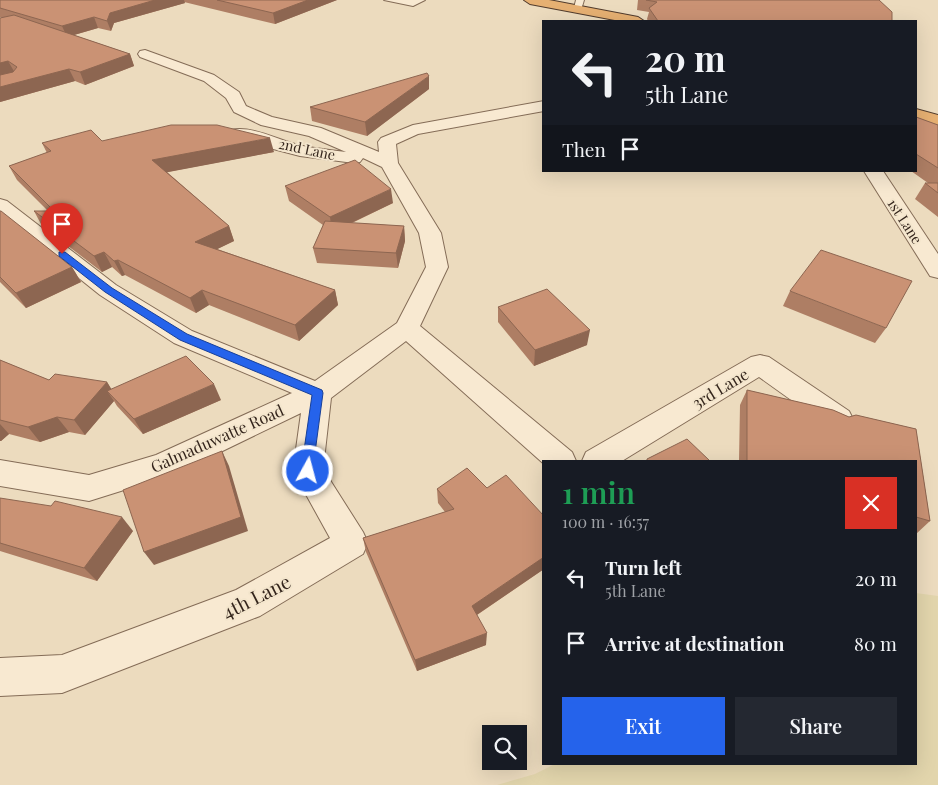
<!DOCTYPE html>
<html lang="en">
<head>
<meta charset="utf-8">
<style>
	body { margin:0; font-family:"Playfair Display",serif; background:#242831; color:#f1f3f6; height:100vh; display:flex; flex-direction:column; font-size:19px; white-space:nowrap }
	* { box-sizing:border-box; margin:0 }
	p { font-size:16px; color:#9ea1a6 }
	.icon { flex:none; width:28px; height:28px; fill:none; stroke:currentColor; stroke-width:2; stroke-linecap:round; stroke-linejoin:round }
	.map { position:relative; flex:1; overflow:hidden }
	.panel { position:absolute; left:542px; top:460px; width:375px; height:305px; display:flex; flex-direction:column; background:#171b24; border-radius:0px; box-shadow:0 5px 20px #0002 }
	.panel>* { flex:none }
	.guide { position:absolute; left:542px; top:20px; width:375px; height:152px; border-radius:0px; box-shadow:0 5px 20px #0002; background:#171b24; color:#f1f3f6; overflow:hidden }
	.buttons { position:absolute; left:482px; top:725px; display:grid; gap:10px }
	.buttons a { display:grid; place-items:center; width:45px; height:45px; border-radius:0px; background:#171b24; box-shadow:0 5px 20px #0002; font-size:25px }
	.pin { position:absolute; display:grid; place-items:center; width:42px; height:42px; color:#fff; margin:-51px -21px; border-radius:50% 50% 50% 0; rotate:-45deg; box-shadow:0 0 5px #0007 }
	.pin .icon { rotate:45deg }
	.me { position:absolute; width:55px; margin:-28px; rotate:7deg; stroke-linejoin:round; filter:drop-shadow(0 0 4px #0008) }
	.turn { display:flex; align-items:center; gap:18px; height:105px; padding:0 20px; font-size:22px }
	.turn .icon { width:65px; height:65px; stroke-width:2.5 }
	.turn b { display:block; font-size:35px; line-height:42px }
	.then { display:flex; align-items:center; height:48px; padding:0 20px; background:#0003; gap:10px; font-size:19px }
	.round { display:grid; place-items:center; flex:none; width:52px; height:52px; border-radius:0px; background:#242831 }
	.overview { display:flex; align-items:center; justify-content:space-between; height:85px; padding:0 20px }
	h1 { font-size:30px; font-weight:600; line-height:38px; color:#1e9e55 }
	.primary-button { display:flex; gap:10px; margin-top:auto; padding:10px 20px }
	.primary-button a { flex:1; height:58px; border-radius:0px; background:#2563eb; color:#fff; font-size:20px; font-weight:600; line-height:58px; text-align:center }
	.primary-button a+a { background:#242831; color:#f1f3f6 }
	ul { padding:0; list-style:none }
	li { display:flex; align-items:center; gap:15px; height:65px; padding:0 20px }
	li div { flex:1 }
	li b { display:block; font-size:19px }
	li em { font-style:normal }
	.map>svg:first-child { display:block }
	.farmland { fill:#e2d5ac }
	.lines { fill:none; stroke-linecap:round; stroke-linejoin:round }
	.service-casing { stroke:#846c57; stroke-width:2 }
	.minor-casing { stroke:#846c57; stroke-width:2 }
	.trunk-casing { stroke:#513b2c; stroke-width:2 }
	.service { fill:#f8e9d1; fill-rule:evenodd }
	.minor { fill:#f8e9d1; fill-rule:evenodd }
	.trunk { fill:#e6b072; fill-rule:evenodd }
	.wall { fill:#ae7e64 }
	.shaded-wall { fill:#8d6651 }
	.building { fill:#ca9274; stroke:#8d6651 }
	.route { fill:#2563eb; stroke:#184099 }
	.labels { text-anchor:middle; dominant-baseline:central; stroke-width:4; stroke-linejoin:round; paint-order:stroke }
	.far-street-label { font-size:14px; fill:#34251c; stroke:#f4e6cd }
	.street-label { font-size:16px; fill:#34251c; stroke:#f4e6cd }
	.near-street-label { font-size:19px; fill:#34251c; stroke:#f4e6cd }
</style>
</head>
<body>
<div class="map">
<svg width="938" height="785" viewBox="0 0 938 785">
	<rect width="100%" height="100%" fill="#ecdbbe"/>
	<path class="farmland" d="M916,593L938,596V785H497L535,774L555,764H916Z"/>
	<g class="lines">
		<defs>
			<g id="service">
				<path d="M384,0H425L413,6Z"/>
				<path d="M576,0H584L581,10L574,8Z"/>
			</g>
			<g id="minor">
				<path d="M145,50L214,75L239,92L246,106L272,117L321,128L379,152L378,142L381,138L413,125L544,101V111L418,134L396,144L398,163L441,233L448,267L420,326L572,452L576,461H544V464L406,341L331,398L323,469L363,532L368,543L363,554L260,616L247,621L62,693L0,696V658L62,655L236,590L330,538L293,471L301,413L175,474L89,501L0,486V460L89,475L156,455L292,393L174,343L100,295L0,215V199L7,201L116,285L192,331L315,381L397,323L426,267L419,233L382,167L363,158L360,162L354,163L300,156L231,138L228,134L231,130C254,125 281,142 303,146C318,149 332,150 346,152L309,136L261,125L234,112L226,98L204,81L140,57L138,54L140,51Z"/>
				<path d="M864,171H883L938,254V278L930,276Z"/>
				<path d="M760,355L769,357L849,411L853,419L849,427L839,430L829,427L759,377L622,461H582L586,452L751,357Z"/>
			</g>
			<g id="trunk">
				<path d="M524,0H549L638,17L644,21H620L530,4Z"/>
				<path d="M916,109L938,115V125L916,119Z"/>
			</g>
		</defs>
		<use href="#service" class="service-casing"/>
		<use href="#minor" class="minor-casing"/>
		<use href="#trunk" class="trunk-casing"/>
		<use href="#service" class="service"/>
		<use href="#minor" class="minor"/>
		<use href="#trunk" class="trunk"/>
	</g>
	<g class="wall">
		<path d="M0,0H337L275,24L184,2L185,3L114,23L111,31L98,28L74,35L130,54L134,66L85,85L75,81L0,102V18H2L0,17Z"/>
		<path d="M638,0H879L892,21H648L647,19L649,12L637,10Z"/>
		<path d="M429,89L367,136L312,121L310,107Z"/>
		<path d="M916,117L938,125V217L915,199L925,183H928L911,171H916Z"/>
		<path d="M102,141L274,152L167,172L229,226L234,241L217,249L335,290L338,305L299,341L209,305L196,313L125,275L122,276L112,267L102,272L42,226L34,211H48L17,180L9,166L47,153L42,143Z"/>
		<path d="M285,186L393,203L352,223L404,226L405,241L398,268L317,263L313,248L323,225L289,201Z"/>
		<path d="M0,211L72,267L81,282L26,308L0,282Z"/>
		<path d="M790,291L886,328L875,343L783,306Z"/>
		<path d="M498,307L587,345L534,366L498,322Z"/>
		<path d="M0,360L49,380L107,382L111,389L221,400L143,434L117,406L114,401L85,435L69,432L40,442L9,434L1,441H0Z"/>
		<path d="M747,390L833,410L849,417L856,415L916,429L930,521L916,534V461H739L740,405Z"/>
		<path d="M487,488L544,516V569L477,615L486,645L417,671L366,552L363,538L445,512L438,503L437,489Z"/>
		<path d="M0,498L133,531L97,581L0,551Z"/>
	</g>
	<g class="shaded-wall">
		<path d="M155,0H184L185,3L114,23L111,31L107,21L110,13Z"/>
		<path d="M308,0H337L275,24L273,13Z"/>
		<path d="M94,17L98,28L67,37L62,26Z"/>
		<path d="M130,54L134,66L85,85L80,72Z"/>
		<path d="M8,61L15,73L0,77V63Z"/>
		<path d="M69,69L75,81L0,102V87Z"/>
		<path d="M429,76V89L367,136L365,122Z"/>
		<path d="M270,138L274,152L158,174L152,160Z"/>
		<path d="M391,189L393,203L332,232L330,217Z"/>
		<path d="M229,226L234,241L201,257L195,242Z"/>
		<path d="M404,226L405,241L398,268L396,253Z"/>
		<path d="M104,252L112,267L102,272L94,256Z"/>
		<path d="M118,260L125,275L122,276L114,261Z"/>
		<path d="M72,267L81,282L26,308L16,293Z"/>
		<path d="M202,290L209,305L196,313L190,298Z"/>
		<path d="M335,290L338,305L299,341L295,325Z"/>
		<path d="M590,330L587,345L534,366L535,350Z"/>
		<path d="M107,382L117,398L107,391L114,401L85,435L74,420Z"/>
		<path d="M214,384L221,400L143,434L134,419Z"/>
		<path d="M57,417L69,432L40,442L28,427Z"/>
		<path d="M0,424L9,434L1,441H0Z"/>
		<path d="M222,451L229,466L248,531L154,565L144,552Z"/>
		<path d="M122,517L133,531L97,581L84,568Z"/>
		<path d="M544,557V569L472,618V606Z"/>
		<path d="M487,633L486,645L417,671L415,660Z"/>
	</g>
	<g class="building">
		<path d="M0,0H155L110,13L107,21L94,17L62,26L0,8Z"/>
		<path d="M217,0H308L273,13Z"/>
		<path d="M646,0H879L892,12V21H658L649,8L657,2Z"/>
		<path d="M14,15L130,54L80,72L69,69L0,87V75L13,72L17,67L8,61L0,63V18Z"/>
		<path d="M427,73L429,76L365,122L310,107Z"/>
		<path d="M916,117L938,125V168L916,154Z"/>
		<path d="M171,125H217L270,138L152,160L229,226L195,242L335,290L295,325L202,290L190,298L118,260L114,261L104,252L94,256L34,211H54L9,166L51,151L42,143L91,130L102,141Z"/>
		<path d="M355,160L391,189L330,217L285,186Z"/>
		<path d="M925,183H938V193Z"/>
		<path d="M0,211H1L72,267L16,293L0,277Z"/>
		<path d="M325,221L404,226L396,253L313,248Z"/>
		<path d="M821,250L912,281L886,328L790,291Z"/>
		<path d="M547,289L590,330L535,350L498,307Z"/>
		<path d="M186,356L214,384L134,419L107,391Z"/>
		<path d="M0,360L49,380L55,374L107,382L74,420L57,417L28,427L0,420Z"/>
		<path d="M747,390L833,410L849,417L856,415L916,429L930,521L916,517V461H747Z"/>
		<path d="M687,439L710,461H647V459Z"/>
		<path d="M222,451L241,517L144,552L123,490Z"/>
		<path d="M467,468L487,488L506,475L544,516V557L472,606L487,633L415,660L363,538L454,509L437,489Z"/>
		<path d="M0,498L51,506L55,501L122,517L84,568L0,543Z"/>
	</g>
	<path class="route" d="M59,252H65L112,288L187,334L322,390L323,393L312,475H303L301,471L312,395L180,340L105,292L59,256Z"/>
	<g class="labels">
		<g class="far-street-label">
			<text transform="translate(307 149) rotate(12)">2nd Lane</text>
			<text transform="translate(905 221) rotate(57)">1st Lane</text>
		</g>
		<g class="street-label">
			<text transform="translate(720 388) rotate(-31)">3rd Lane</text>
			<text transform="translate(217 438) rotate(-24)">Galmaduwatte Road</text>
		</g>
		<g class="near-street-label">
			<text transform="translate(256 596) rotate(-27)">4th Lane</text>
		</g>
	</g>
</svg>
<div class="buttons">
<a><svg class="icon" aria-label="search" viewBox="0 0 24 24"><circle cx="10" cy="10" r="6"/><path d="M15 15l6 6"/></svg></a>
</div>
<div class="pin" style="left:62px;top:254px;background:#d93025"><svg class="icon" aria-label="arrive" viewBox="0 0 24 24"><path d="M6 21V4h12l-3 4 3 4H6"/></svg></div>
<svg class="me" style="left:308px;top:471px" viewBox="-20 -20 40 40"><circle r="17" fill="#2563eb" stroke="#fff" stroke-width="3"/><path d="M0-11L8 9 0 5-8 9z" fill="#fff"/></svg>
<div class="guide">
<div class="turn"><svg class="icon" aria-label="left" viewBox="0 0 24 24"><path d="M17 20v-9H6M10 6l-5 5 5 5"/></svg><div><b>20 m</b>5th Lane</div></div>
<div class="then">Then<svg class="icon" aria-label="arrive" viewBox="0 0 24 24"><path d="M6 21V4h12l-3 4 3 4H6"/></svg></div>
</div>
<section class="panel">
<div class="overview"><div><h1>1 min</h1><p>100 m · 16:57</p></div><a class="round" style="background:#d93025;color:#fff"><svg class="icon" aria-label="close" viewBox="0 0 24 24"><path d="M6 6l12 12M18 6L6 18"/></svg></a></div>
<ul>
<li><svg class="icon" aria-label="left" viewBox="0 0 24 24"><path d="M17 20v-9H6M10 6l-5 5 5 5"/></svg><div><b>Turn left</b><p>5th Lane</p></div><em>20 m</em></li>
<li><svg class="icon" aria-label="arrive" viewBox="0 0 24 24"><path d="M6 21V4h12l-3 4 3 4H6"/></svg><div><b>Arrive at destination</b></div><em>80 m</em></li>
</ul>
<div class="primary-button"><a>Exit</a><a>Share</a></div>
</section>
</div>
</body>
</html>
